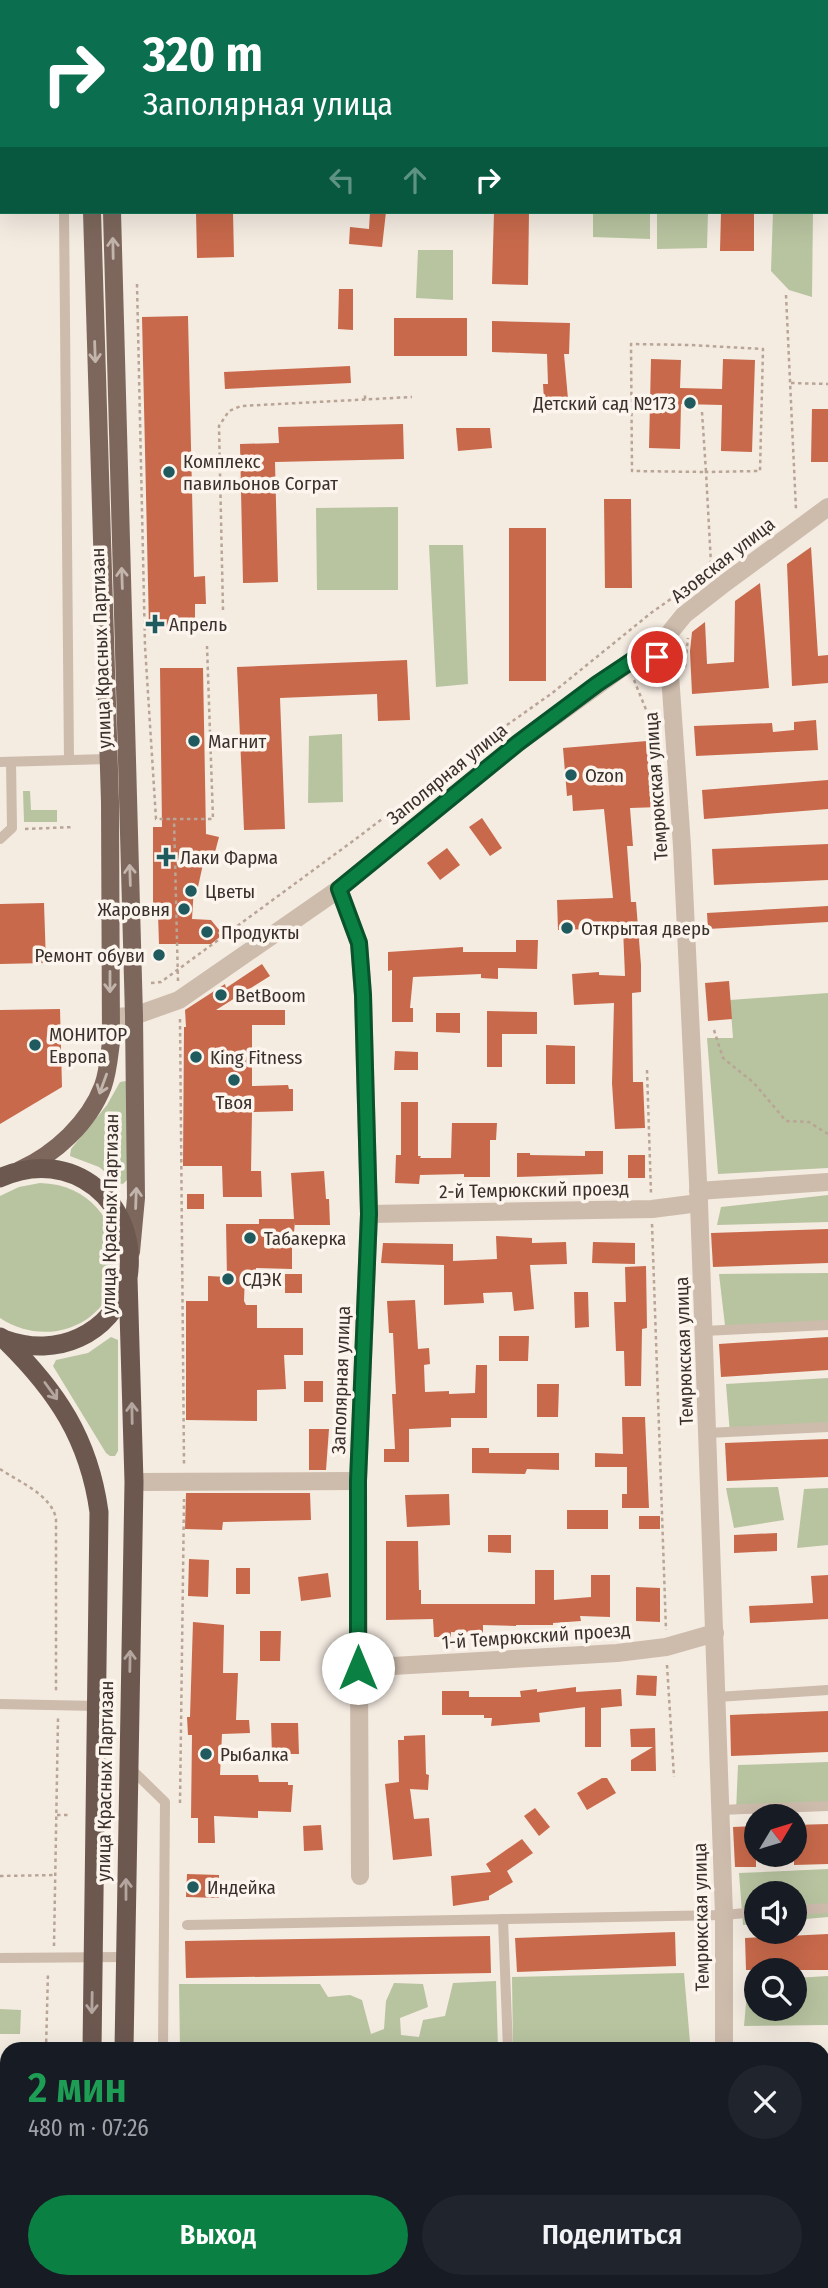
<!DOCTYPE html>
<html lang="ru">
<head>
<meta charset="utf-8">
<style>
	body { margin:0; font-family:"Fira Sans Condensed",sans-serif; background:#20242c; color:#f1f3f6; height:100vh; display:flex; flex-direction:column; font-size:26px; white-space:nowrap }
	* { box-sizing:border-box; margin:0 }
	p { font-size:23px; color:#9ea1a6 }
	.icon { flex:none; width:38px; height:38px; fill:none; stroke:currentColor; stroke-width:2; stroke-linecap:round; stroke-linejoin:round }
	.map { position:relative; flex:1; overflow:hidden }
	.details { position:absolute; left:0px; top:2042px; width:830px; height:247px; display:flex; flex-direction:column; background:#171b24; border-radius:21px 21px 0 0; box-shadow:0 7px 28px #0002 }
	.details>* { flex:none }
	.top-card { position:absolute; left:0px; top:0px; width:830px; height:214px; box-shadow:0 7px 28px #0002; background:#0b6e4f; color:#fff; overflow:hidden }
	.needle { width:46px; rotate:52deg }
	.tools { position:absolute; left:744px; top:1804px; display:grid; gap:14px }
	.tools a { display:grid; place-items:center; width:63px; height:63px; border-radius:50%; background:#171b24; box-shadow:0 7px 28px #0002; font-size:35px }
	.pin { position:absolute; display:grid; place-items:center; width:60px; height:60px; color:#fff; margin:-30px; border:4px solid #fff; border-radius:50%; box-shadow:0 2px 7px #0007 }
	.me { position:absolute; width:77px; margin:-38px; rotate:0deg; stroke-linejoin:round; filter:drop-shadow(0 0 5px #0008) }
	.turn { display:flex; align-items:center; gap:24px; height:147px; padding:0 28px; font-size:32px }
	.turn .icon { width:91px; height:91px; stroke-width:2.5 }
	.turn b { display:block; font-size:49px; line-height:60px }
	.lanes { display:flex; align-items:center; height:66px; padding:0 28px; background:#0003; justify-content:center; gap:35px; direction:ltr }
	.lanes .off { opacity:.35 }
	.round { display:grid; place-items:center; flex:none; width:74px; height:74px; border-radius:37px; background:#20242c }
	.headline { display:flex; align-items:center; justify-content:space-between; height:119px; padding:0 28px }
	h1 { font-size:42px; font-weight:600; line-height:52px; color:#1e9e55 }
	.action { display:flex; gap:14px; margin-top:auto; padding:14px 28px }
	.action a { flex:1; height:80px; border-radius:42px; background:#0b8043; color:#fff; font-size:28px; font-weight:600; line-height:80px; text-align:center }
	.action a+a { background:#20242c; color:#f1f3f6 }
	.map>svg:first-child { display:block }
	.green { fill:#b8c4a0 }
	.building { fill:#c8694b }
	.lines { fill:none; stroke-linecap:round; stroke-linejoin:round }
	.path { stroke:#b9a596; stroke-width:2.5; stroke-dasharray:3.5 3.5; stroke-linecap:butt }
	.service { stroke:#cdbbac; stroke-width:10 }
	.minor { stroke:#cdbbac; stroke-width:18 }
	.tertiary { stroke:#cdbbac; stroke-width:18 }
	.primary { stroke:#7d675c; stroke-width:18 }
	.trunk { stroke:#6c584f; stroke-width:19 }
	.oneway { stroke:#c2b5ac }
	.oneway2 { stroke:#b4a69e }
	.route-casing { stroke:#07532c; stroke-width:18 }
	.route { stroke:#0b8043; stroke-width:12 }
	.poi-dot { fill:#1f5a5e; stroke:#fbf5ee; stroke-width:2.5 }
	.labels { text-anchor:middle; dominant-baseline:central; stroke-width:7; stroke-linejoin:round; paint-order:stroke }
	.poi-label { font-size:19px; fill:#3b302b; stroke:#fbf5ee; text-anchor:start }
	.street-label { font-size:19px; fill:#3b302b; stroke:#fbf5ee }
</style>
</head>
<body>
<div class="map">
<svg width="828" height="2288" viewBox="0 0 828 2288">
	<rect width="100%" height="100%" fill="#f4ebe1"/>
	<g class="green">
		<path d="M593,212H650V239L593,237Z"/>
		<path d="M657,212H708L707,248L657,249Z"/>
		<path d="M773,212H813L812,297L789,290L771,271Z"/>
		<path d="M418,250H453V300L416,298Z"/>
		<path d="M398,507V590H317L316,508Z"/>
		<path d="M429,545H463L468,684L436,687Z"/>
		<path d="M342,734L343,802L308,803L309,736Z"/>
		<path d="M23,791H30L31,810H57V822H24Z"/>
		<path d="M828,993V1168L718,1174L707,1038H733L730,1000Z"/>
		<path d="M126,1081L129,1175L127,1180L123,1184L119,1183L99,1167L70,1156L71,1149L107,1105L120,1082Z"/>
		<path d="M40,1183C132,1185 145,1315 57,1331C36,1334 17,1329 0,1318V1196L19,1187Z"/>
		<path d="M828,1195V1222L717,1225L721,1207Z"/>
		<path d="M828,1273V1327L726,1334L719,1274Z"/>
		<path d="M111,1337L118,1340V1451L115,1456H110L106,1453L53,1366L56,1360L88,1353Z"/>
		<path d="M828,1378V1430L730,1434L726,1384Z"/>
		<path d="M778,1487L784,1520L734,1528L726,1488Z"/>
		<path d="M828,1488V1545L797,1548L804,1489Z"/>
		<path d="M828,1762V1809L736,1812L738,1765Z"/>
		<path d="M828,1869V1917L795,1920L794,1894H756V1924L743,1925L739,1873Z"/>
		<path d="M684,1973L690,2042L513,2049L512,1977Z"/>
		<path d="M828,1976V2025L744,2026L748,1981L756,1980V2009H794L795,1978Z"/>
		<path d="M496,1981L498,2049H180L179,1984H320L328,1997L350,1995L362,2000L371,2034L384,2029L386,2001L394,1983L423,1984L428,2007L400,2018L401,2035L419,2037L423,2020L445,2016L453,1983Z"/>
		<path d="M0,2009L21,2010L20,2034H0Z"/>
	</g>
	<g class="building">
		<path d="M196,212H233L234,257L197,258Z"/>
		<path d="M370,212H386L382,247L349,244L350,227L369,229Z"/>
		<path d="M494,212H529L528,285L492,284Z"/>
		<path d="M721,212H754V251H720Z"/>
		<path d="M339,289H353V330L338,329Z"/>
		<path d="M188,316L194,577L205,576L206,604H195V627L149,628L142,317Z"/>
		<rect x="394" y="318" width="73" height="38"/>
		<path d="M492,321L570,323L569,354H564L568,399L544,400L543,384H548L547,354L492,352Z"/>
		<path d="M651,359L681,360L680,388L722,389L723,359L755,360L752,452L721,451L722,405L681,404L680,449L649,448Z"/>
		<path d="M350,366L351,383L225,389L224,372Z"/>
		<path d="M812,409H828V462H811Z"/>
		<path d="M403,424L404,459L275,462L278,582L243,583L240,444L279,443L278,427Z"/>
		<path d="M456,428H490L492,448L458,451Z"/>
		<path d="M604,499H631L632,588H605Z"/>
		<rect x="509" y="528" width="37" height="153"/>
		<path d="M811,547L818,656L828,655V683L792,686L787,564Z"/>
		<path d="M760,583L769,688L692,694L690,651L692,632L705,622L707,664L734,662L735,601Z"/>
		<path d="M407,660L410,720L378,721L377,694L280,698L285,829L244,830L237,667Z"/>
		<path d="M160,668H203L206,834L219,837L214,856L203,864L198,887L194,886L192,919L211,920L220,931L218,933L221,936L211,944H159L158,914H153V827H162Z"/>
		<path d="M816,720L818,750L696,756L694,726L772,723L773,732L794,730V722Z"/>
		<path d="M647,741L650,780H658L660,807L630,808L633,846H627L631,902H636L641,965V992L632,993L633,1082H643L645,1128L615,1129L612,1083L614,1003L574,1005L572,974L599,972V975L625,976L623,928L558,930L557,900L613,898L604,809L573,811L572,795L567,796L563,748Z"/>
		<path d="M828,780V809L704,819L702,790Z"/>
		<path d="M482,818L502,848L490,856L469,827Z"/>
		<path d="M828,844V880L714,885L712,849Z"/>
		<path d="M447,848L460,865L440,880L427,863Z"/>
		<path d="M44,903L46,963L0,964V904Z"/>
		<path d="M828,906V922L708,929L707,913Z"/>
		<path d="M516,940H538L537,969L498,968V979L481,978V974L413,977L410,1008H413V1022H392V970L388,971V952L463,947V952H516Z"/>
		<path d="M262,964L270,976L216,1010H285V1025H252V1086L288,1085L289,1089H293V1111L252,1112L251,1171H261L262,1197H223L222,1166H183L184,1027H186L185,1010L225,984L226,988Z"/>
		<path d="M729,981L732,1019L708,1021L705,983Z"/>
		<path d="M60,1009L62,1087L0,1124V1010Z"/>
		<path d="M487,1011L537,1012V1034H502V1067H487Z"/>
		<path d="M436,1013H460V1033L436,1032Z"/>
		<path d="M546,1045L575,1046V1084H546Z"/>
		<path d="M395,1051L418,1052V1070H394Z"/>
		<path d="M401,1102H418V1156H421L420,1158H451L452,1123H497L496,1140H490V1177H464V1174L420,1175L419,1184L395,1183L396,1155H401Z"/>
		<path d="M585,1151H603V1174L517,1177V1153H530V1155L585,1156Z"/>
		<rect x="628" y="1155" width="17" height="23"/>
		<path d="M324,1171L326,1199H329L330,1225H295V1222L294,1232H292V1269L256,1268V1274H245L244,1301L246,1305H257V1328H303V1355H284L286,1389L257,1390V1421L186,1420V1301H208V1276L227,1277L226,1224H259V1219H294L291,1173Z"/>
		<rect x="187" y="1194" width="17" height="15"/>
		<path d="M828,1229V1263L713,1267L711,1233Z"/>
		<path d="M496,1236L532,1238V1243L566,1242L567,1264L530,1265L534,1309L514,1311L512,1292L483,1293L484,1303L444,1305V1265L381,1263L383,1243L453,1244V1261L497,1259Z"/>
		<path d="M593,1242L635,1243V1264L592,1263Z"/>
		<path d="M646,1266L647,1328L642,1329L641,1386H625L624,1351H616L614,1302H626L625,1267Z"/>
		<rect x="285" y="1274" width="17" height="19"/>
		<path d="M574,1292H588L589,1327L575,1328Z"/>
		<path d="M415,1300L418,1349L429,1348L430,1364L424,1365L425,1392L449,1391V1394L475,1393L476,1365H487V1418H451V1427L409,1429V1462H384V1449H395L392,1394H396L393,1333H389L387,1301Z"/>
		<path d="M499,1336H529L528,1361H499Z"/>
		<path d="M828,1337V1370L721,1377L719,1344Z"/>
		<rect x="304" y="1381" width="19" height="21"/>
		<path d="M537,1384H559L558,1417H537Z"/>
		<path d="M622,1417H645L649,1508H622V1494H627V1467H595V1453L623,1454Z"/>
		<path d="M309,1429H329L326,1470H309Z"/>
		<path d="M828,1439V1477L727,1481L725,1443Z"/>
		<path d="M472,1448H489V1453H559V1470L527,1469L525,1474L472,1473Z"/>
		<path d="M186,1493H310L311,1520L223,1522L222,1530L185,1529Z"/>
		<path d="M449,1494L450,1525L407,1527L405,1495Z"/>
		<rect x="567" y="1510" width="41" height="19"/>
		<rect x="639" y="1516" width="21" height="13"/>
		<path d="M777,1533V1551L734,1553V1535Z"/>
		<path d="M488,1535H511V1553L488,1552Z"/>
		<path d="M386,1541H418L419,1590H421V1604H535V1570H554V1600L591,1597V1575H610V1617L580,1616L581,1621L553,1623V1625H516V1626L483,1625V1633L451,1632V1637H434L433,1619L386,1620Z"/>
		<path d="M189,1559L209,1560L208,1597L188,1596Z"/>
		<rect x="236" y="1568" width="14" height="26"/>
		<path d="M328,1573L331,1597L301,1601L298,1577Z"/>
		<path d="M828,1575V1619L750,1623L749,1606L813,1603L811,1576Z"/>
		<path d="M636,1587L660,1588V1622L636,1621Z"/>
		<path d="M193,1622L224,1625L223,1673H238L236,1720H249L250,1733L222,1734L220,1775H258L259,1782H288V1785H293L291,1812L258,1811V1818L214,1816L215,1843H198V1818H191L192,1735H188L187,1717H190Z"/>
		<path d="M260,1631H281L280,1661H260Z"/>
		<path d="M637,1675L657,1676L656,1696L636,1695Z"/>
		<path d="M576,1687V1692L621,1689L622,1706L601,1708V1747H585V1707L539,1713L540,1722L491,1726L492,1718H484V1715H442V1691H469V1697H521L520,1691L537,1689V1692Z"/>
		<path d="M828,1711V1752L731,1756L730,1715Z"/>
		<path d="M271,1723H298L299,1754H272Z"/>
		<path d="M655,1728L656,1771H631V1760L653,1747H631L630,1729Z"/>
		<path d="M425,1735L426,1774L429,1775L428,1790L410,1789L414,1819L429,1818L432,1856L393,1860L385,1784L399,1782L398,1740H404V1736Z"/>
		<path d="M602,1778H607L616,1793L587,1810L577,1793Z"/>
		<path d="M535,1808L550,1827L539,1836L524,1816Z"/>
		<path d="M828,1824V1864L794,1865V1825Z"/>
		<path d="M321,1825L323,1850L304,1851L303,1826Z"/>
		<path d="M756,1826V1867H735L733,1827Z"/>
		<path d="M522,1839L533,1853L507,1871L513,1882L489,1896V1900L453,1906L451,1876L491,1872L486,1864Z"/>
		<path d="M187,1874L219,1875V1898L186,1897Z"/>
		<path d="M675,1932L676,1966L517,1972L515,1938Z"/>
		<path d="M828,1934V1970H746L745,1938Z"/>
		<path d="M490,1936L491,1973L186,1978L185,1941Z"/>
	</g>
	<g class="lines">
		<g class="path">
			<path d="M137,284L145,646L156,819H174"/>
			<path d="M786,295L796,510"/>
			<path d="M791,383L828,384"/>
			<path d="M365,399V392"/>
			<path d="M702,412L706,472L632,471L631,344L690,345L763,349L760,471L706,472L711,564L715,569"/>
			<path d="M223,610L219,426L229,411L241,406L412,397"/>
			<path d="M685,667L688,638"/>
			<path d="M634,680L647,712V737"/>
			<path d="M25,829L74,827"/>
			<path d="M178,981L174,819H213L207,646"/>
			<path d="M151,983L161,982L353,841L504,727L551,694L651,613L710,571"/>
			<path d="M180,1019L184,1464"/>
			<path d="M714,1030L723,1058L754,1083L786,1121L809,1122L828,1134"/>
			<path d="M647,1070L651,1193"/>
			<path d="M652,1224L666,1630"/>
			<path d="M0,1469C19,1482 52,1495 56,1519V1691"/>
			<path d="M667,1665L674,1777"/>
			<path d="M180,1803L184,1499"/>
			<path d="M57,1815H71"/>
			<path d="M0,1876L56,1875"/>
			<path d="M54,1946L58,1718"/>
			<path d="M46,2049L48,1972"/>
			<path d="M0,2193H7"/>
			<path d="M175,2282V2288"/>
			<path d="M42,2288V2282"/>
		</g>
		<g class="service">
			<path d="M337,0V2"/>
			<path d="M64,212L69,760"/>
			<path d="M0,762L108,759"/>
			<path d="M0,839L12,828L11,762"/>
			<path d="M704,1331L828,1325"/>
			<path d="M707,1433L828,1427"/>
			<path d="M717,1697L828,1690"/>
			<path d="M0,1704L97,1706"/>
			<path d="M129,1767L165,1802L163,2049"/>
			<path d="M720,1810L828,1806"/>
			<path d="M794,1910L828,1908"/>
			<path d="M503,1919L508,2049"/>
			<path d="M187,1925L724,1915L756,1912"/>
			<path d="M0,1958L126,1957"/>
			<path d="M0,2083L7,2082"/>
			<path d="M521,2282V2288"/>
		</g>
		<g class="minor">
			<path d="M657,657L667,636L684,615L725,583L828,507"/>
			<path d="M339,889L359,943L363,995L369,1214L358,1481L360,1876"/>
			<path d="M369,1214L652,1209L699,1203"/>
			<path d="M134,1482L358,1481"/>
			<path d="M358,1668L617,1653L666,1647L715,1633"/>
		</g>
		<g class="tertiary">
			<path d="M111,1017L134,1016L179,1000L339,889L518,743L633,660L649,655L657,657L665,664L670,675L682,846L699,1203L724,1915V2049"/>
			<path d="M698,1191L828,1182"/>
			<path d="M727,2282V2288"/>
		</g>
		<g class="primary">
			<path d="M90,0V2"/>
			<path d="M110,0V2"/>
			<path d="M112,212L134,1016L136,1198L131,1252"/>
			<path d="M20,1170C55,1154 89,1123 103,1086C108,1072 109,1057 111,1042L110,802L92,212"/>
		</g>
		<g class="trunk">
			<path d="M0,1178C71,1145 140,1202 128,1278L134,1482L124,2049"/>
			<path d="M0,1337L5,1340C57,1391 89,1439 99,1512L92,2049"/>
			<path d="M6,1340C56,1358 111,1335 127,1282"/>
			<path d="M87,2288V2282"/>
			<path d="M119,2288V2282"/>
		</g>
	</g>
	<defs><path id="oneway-shaft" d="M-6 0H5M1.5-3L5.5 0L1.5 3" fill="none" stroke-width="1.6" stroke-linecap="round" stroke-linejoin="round" transform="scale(1.75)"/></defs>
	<g class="oneway">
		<use href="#oneway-shaft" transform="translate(113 248) rotate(-91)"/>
		<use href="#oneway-shaft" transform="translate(95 352) rotate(88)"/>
		<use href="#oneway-shaft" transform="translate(122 578) rotate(-92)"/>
		<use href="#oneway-shaft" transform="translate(130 875) rotate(-92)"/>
		<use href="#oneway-shaft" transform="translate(110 982) rotate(90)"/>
		<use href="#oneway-shaft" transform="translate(103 1084) rotate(110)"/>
		<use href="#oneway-shaft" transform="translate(136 1198) rotate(-88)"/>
	</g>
	<g class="oneway2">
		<use href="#oneway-shaft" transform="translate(51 1391) rotate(54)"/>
		<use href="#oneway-shaft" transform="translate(132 1413) rotate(-91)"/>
		<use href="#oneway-shaft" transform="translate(130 1661) rotate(-89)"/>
		<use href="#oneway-shaft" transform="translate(126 1889) rotate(-90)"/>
		<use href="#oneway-shaft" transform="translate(92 2003) rotate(91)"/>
	</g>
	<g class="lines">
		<defs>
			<path id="route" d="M358,1668V1481L369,1214L366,1105L363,995L359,943L339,889L518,743L597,684L633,660L649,655L657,657"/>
		</defs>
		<use href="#route" class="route-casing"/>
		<use href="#route" class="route"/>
	</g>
	<g class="poi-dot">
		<circle cx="690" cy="403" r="7"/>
		<circle cx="169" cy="472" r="7"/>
		<path d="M151.5 613.5h7v7h7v7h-7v7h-7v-7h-7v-7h7z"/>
		<circle cx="194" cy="741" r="7"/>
		<circle cx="571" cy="775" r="7"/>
		<path d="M162.5 846.5h7v7h7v7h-7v7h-7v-7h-7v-7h7z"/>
		<circle cx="191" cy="891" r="7"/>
		<circle cx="184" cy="909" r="7"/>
		<circle cx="567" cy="928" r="7"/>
		<circle cx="207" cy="932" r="7"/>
		<circle cx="159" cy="955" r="7"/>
		<circle cx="221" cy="995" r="7"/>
		<circle cx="35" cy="1045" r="7"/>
		<circle cx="196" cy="1057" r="7"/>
		<circle cx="234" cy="1080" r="7"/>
		<circle cx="250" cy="1238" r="7"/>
		<circle cx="228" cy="1279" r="7"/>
		<circle cx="206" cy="1754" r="7"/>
		<circle cx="193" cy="1887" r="7"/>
	</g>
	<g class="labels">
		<g class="poi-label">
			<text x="676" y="403" text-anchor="end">Детский cад №173</text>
			<text x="183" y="461">Комплекс<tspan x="183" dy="22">павильонов Сограт</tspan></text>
			<text x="169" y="624">Апрель</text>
			<text x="208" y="741">Магнит</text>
			<text x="585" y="775">Ozon</text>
			<text x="180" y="857">Лаки Фарма</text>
			<text x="205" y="891">Цветы</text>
			<text x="170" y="909" text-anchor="end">Жаровня</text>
			<text x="581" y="928">Открытая дверь</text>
			<text x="221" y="932">Продукты</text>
			<text x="145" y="955" text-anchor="end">Ремонт обуви</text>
			<text x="235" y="995">BetBoom</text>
			<text x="49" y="1034">МОНИТОР<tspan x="49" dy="22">Европа</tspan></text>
			<text x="210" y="1057">King Fitness</text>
			<text x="234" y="1102" text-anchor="middle">Твоя</text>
			<text x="264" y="1238">Табакерка</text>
			<text x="242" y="1279">СДЭК</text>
			<text x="220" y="1754">Рыбалка</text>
			<text x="207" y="1887">Индейка</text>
		</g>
		<g class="street-label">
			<text transform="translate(723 560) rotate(-38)">Азовская улица</text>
			<text transform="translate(101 648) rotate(-92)">улица Красных Партизан</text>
			<text transform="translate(447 774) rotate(-39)">Заполярная улица</text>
			<text transform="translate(656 786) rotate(-94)">Темрюкская улица</text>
			<text transform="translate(534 1190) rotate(-1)">2-й Темрюкский проезд</text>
			<text transform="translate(110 1214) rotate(-89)">улица Красных Партизан</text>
			<text transform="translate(684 1351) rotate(-92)">Темрюкская улица</text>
			<text transform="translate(341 1380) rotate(-88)">Заполярная улица</text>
			<text transform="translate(536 1636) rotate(-4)">1-й Темрюкский проезд</text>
			<text transform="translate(105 1781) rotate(-89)">улица Красных Партизан</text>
			<text transform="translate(701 1917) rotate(-91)">Темрюкская улица</text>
		</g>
	</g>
</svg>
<div class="tools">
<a><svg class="needle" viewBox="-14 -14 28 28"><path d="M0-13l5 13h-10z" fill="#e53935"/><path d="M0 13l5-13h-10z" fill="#9ea1a6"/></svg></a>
<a><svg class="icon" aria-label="sound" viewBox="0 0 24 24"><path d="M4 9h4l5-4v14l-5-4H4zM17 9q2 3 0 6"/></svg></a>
<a><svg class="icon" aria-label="search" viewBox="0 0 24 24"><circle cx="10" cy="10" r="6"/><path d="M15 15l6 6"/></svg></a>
</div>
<div class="pin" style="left:657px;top:657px;background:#d93025"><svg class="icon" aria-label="arrive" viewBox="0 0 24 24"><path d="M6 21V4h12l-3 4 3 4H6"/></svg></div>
<svg class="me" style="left:358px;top:1668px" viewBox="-20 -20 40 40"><circle r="19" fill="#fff"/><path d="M0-13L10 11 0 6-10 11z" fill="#0b8043"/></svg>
<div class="top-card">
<div class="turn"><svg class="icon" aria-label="right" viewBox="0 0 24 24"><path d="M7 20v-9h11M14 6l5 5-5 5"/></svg><div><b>320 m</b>Заполярная улица</div></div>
<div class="lanes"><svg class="icon off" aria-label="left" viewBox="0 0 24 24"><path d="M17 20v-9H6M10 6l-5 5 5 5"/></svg><svg class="icon off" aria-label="ahead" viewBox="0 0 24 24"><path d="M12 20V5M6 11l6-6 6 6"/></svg><svg class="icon" aria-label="right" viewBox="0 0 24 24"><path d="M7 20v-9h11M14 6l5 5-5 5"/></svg></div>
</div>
<section class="details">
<div class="headline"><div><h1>2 мин</h1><p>480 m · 07:26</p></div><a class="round"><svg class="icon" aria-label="close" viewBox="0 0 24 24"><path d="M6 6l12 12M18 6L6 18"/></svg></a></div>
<div class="action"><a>Выход</a><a>Поделиться</a></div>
</section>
</div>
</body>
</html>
